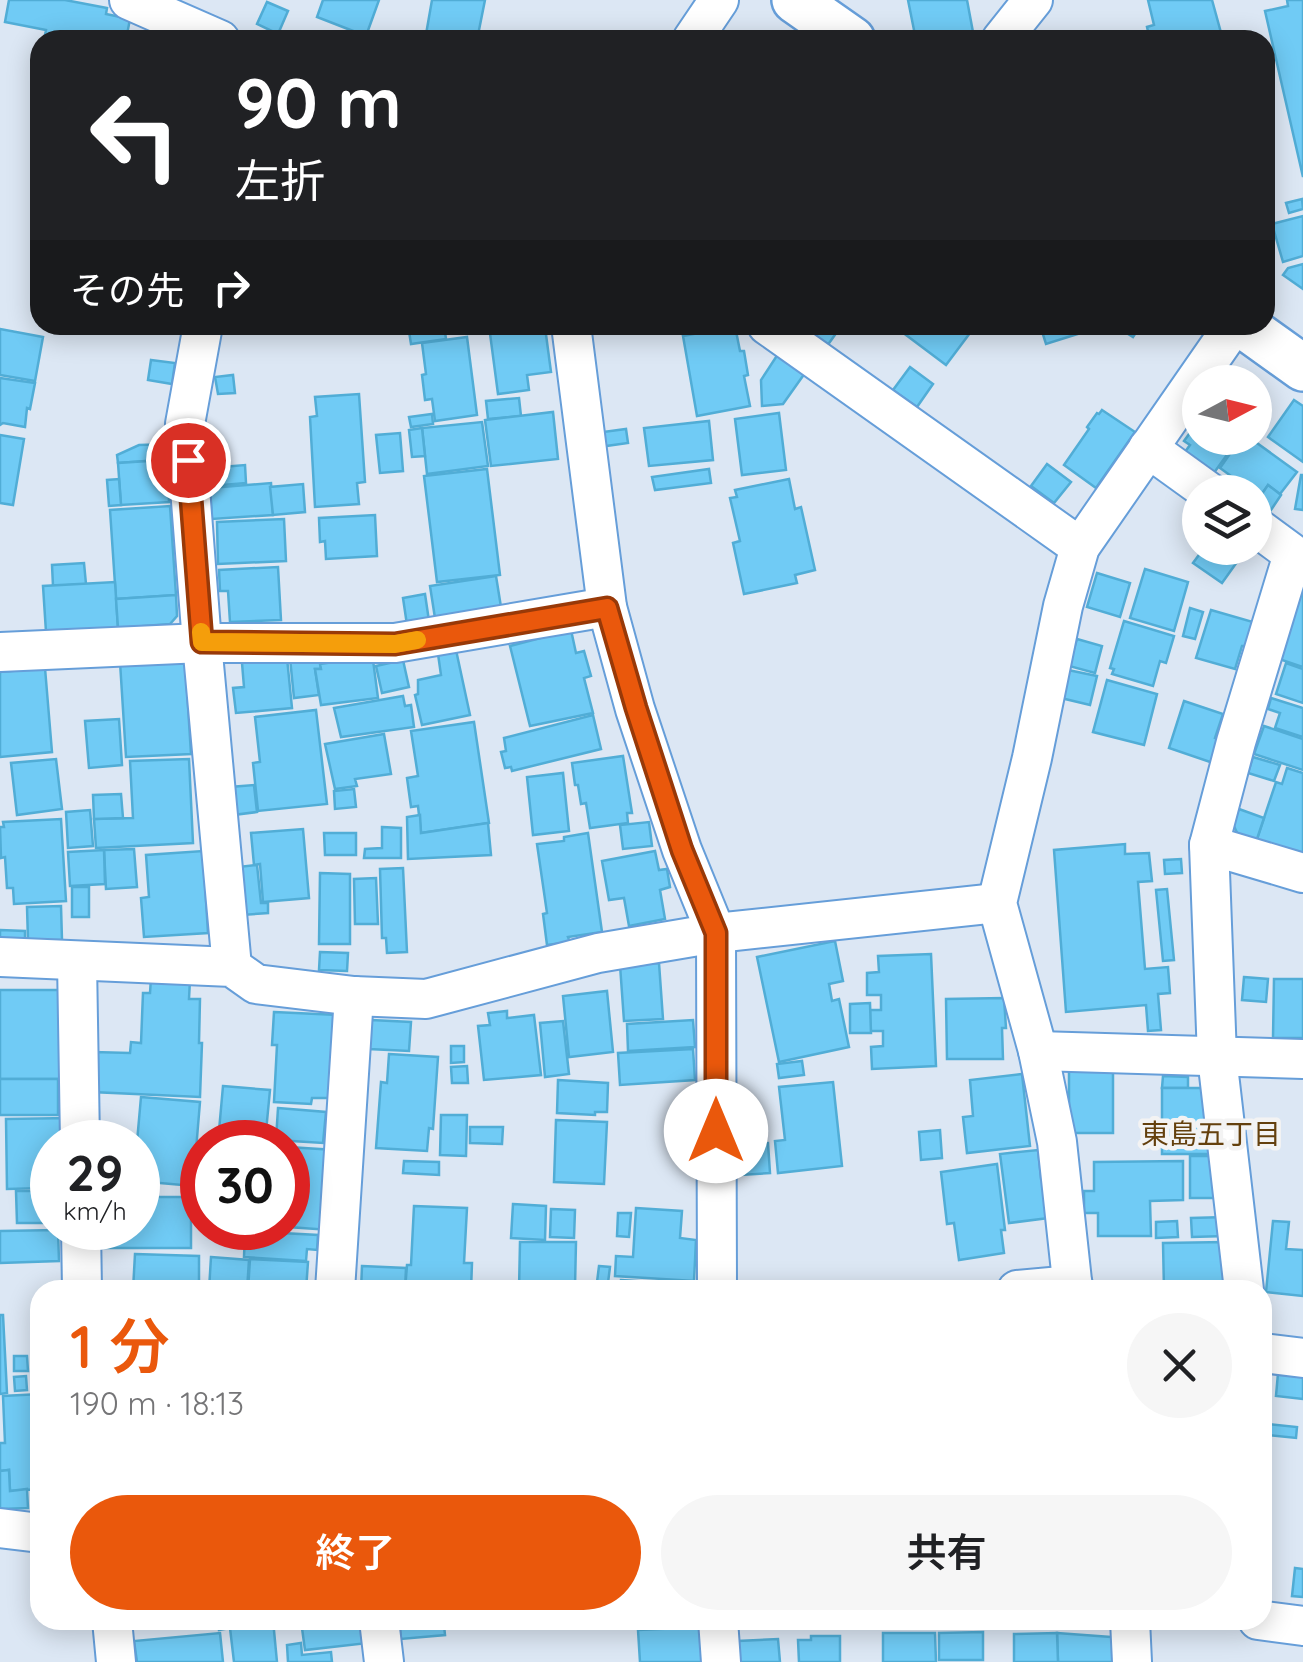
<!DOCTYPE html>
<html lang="ja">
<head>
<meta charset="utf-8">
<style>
	body { margin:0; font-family:Quicksand,"Noto Sans JP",sans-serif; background:#f6f6f6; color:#202124; height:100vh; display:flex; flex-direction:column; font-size:38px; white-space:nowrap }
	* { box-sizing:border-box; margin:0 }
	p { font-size:32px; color:#757577 }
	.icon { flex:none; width:55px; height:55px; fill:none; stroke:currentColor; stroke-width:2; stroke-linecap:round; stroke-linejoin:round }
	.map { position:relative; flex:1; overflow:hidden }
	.details { position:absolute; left:30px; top:1280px; width:1242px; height:350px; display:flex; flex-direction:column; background:#fff; border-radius:30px; box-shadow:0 5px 25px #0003 }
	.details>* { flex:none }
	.guide { position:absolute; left:30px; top:30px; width:1245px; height:305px; border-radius:30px; box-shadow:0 5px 25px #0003; background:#202124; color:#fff; overflow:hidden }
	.needle { width:65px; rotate:83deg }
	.fabs { position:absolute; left:1182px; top:365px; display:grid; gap:20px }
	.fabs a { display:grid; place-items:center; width:90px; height:90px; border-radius:50%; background:#fff; box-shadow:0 5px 25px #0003; font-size:50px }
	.speed { position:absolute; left:30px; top:1120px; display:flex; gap:20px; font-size:50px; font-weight:700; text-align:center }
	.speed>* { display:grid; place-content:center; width:130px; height:130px; border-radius:50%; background:#fff; box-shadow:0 5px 25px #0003; line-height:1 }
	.speed small { font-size:25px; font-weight:400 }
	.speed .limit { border:15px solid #d22; background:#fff; color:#111 }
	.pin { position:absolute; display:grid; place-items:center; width:85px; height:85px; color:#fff; margin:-42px; border:5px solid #fff; border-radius:50%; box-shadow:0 2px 10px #0007 }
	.me { position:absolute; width:110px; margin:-55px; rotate:0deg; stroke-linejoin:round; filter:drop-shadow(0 0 8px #0008) }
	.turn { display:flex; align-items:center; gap:35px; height:210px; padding:0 40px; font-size:45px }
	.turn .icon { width:130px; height:130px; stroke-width:2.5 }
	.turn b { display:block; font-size:70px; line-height:85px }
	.then { display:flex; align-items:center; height:95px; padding:0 40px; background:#0003; gap:20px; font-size:38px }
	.round { display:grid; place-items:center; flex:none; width:105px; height:105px; border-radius:52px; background:#f6f6f6 }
	.head { display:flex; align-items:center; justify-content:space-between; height:170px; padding:0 40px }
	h1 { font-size:60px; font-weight:600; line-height:75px; color:#ea580c }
	.primary-button { display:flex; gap:20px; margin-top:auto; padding:20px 40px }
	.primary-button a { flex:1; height:115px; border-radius:60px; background:#ea580c; color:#fff; font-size:40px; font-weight:600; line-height:115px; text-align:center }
	.primary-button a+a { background:#f6f6f6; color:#202124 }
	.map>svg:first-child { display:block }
	.building { fill:#70cbf5; stroke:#51add6; stroke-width:2.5 }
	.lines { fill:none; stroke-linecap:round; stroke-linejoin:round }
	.minor-casing { stroke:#669ed9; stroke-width:42 }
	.tertiary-casing { stroke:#669ed9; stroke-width:50 }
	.minor { stroke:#fff; stroke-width:38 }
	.tertiary { stroke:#fff; stroke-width:45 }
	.route-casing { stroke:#983908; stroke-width:25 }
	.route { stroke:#ea580c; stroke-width:18 }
	.slow { stroke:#f59e0b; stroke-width:18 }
	.labels { text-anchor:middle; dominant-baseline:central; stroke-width:9; stroke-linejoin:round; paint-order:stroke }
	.neighbourhood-label { font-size:28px; fill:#64400d; stroke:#f3f3f3 }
</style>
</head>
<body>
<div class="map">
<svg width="1303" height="1662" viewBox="0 0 1303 1662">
	<rect width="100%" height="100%" fill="#dce7f4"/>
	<g class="building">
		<path d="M9,0H65L107,8L106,14L130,19L126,40H44L46,30L5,22Z"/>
		<path d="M323,0H379L366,36L317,17Z"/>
		<path d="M432,0H485L477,40H425Z"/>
		<path d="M908,0H967L973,32L937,40H916Z"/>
		<path d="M1148,0H1212L1223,40H1150L1147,27L1154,25Z"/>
		<path d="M1287,0H1303V177L1265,11L1288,6Z"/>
		<path d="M267,2L288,11L278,34L257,24Z"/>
		<path d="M1302,199L1303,209L1289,213L1286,203Z"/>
		<path d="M1303,216V256L1283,262L1272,224Z"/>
		<path d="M1303,264V289L1283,275L1288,268Z"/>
		<path d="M408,325H444L446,339L411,344Z"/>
		<path d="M523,325L524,330L545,327L551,372L527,375L529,390L498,394L489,326Z"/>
		<path d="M798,325H842L827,346Z"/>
		<path d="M901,325H976L946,365L898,329Z"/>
		<path d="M1040,325H1099L1100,327L1046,344Z"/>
		<path d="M1114,325H1141L1133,337Z"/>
		<path d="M735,326L740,351H744L748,375L744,376L750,406L697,416L683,336Z"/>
		<path d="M0,329L43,337L35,381L0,375Z"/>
		<path d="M467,337L477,415L435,421L432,399L425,400L422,375L426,374L422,343Z"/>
		<path d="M778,354L805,373L783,404L762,406L761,380Z"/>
		<path d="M151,360L175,363L172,384L148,380Z"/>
		<path d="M910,367L933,384L917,407L893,390Z"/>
		<path d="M233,375L235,393L218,394L215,377Z"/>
		<path d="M0,378L35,383L30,409L27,408L25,427L3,423L0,425Z"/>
		<path d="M359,394L365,482L357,483L359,504L315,507L310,417L317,416L315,397Z"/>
		<path d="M519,398L521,416L488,419L486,401Z"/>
		<path d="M1294,400L1303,406V462L1268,437Z"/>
		<path d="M1102,410L1135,432L1096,488L1064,465L1089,429L1087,427L1097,413L1099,414Z"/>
		<path d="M553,412L558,459L491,466L485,420Z"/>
		<path d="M779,413L786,470L742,475L735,419Z"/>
		<path d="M432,414L433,424L411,427L409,417Z"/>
		<path d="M1200,419V438H1239L1211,477L1182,456L1190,445L1184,441Z"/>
		<path d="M709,421L713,460L649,466L644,428Z"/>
		<path d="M482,422L488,466L427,474L422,428Z"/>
		<path d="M422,428L425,456L412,457L409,430Z"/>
		<path d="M626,429L628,443L606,446L603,432Z"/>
		<path d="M400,433L403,471L380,473L376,435Z"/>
		<path d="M0,435L24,439L13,505L0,503Z"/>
		<path d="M1241,438H1250L1297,472L1280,494L1268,485L1260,497L1220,468Z"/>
		<path d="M171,444L172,459L118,463L117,455L139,445Z"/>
		<path d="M164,460V472H168L169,502L121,505L118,463Z"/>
		<path d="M1047,464L1071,482L1054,503L1031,486Z"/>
		<path d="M245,465L246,483L211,486L210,468Z"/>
		<path d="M487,469L500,575L437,582L424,476Z"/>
		<path d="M709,469L711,483L655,490L652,477Z"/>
		<path d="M1301,475H1303V510L1295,509Z"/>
		<path d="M119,479L121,505L109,506L107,480Z"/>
		<path d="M789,479L795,509L801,507L815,570L795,575L797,583L744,594L733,543L740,541L730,498L737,497L735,490Z"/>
		<path d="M271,483L273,515L212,519L210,488Z"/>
		<path d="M303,484L305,512L273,515L270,487Z"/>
		<path d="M1268,485L1281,495L1269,513L1255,504Z"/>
		<path d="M170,506L176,595L116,599L110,510Z"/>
		<path d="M375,515L377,556L326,559L325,541L320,542L319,518Z"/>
		<path d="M284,519L286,561L218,564L217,522Z"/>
		<path d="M1204,548H1247L1222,583L1193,563Z"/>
		<path d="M84,563L86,584L53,586L52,565Z"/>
		<path d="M278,567L281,620L230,622L228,591H220L219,570Z"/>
		<path d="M1145,569L1188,582L1174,631L1130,618Z"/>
		<path d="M1097,573L1130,583L1120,617L1087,607Z"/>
		<path d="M496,576L501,607L435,618L430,586Z"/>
		<path d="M115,582L118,628L46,632L43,586Z"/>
		<path d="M1296,591L1303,594V667L1276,658Z"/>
		<path d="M425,594L429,621L407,625L403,598Z"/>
		<path d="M176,595L177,616L170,624L118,628L116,599Z"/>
		<path d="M1190,608L1203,612L1195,639L1183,636Z"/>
		<path d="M1211,610L1253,622L1246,646H1242L1235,669L1196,658Z"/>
		<path d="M1124,621L1174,636L1166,663L1160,661L1153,686L1112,674L1114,669L1110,668Z"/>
		<path d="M571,630L576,653L584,651L591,676L584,678L593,713L530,726L510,646Z"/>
		<path d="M1077,639L1102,646L1095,673L1069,666Z"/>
		<path d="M456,650L470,715L422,725L415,695L418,694V680L441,675L438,654Z"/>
		<path d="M185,658L191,754L126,757L120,662Z"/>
		<path d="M287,658L292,708L236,713L233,688L244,687L242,663Z"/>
		<path d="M290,658L320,659L321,669H315L319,695L294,698Z"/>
		<path d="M361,658L373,660L378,698L321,705L315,669H321L320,664Z"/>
		<path d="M403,660L409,687L382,693L376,666Z"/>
		<path d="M1286,663L1303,669V703L1276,694Z"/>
		<path d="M45,668L52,752L0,757V672Z"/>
		<path d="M1068,670L1097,676L1090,705L1061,698Z"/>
		<path d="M1107,680L1157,694L1144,745L1093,732Z"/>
		<path d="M403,696L405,706L411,705L414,727L341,737L334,708Z"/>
		<path d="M1271,698L1303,708V737L1275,728L1280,713L1268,709Z"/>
		<path d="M1184,701L1223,714L1215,738L1221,740L1213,763L1169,748Z"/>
		<path d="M316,710L327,804L258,811L253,763L260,762L255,717Z"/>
		<path d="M593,715L601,749L512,771L511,767L505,768L501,752L506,751L504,738Z"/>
		<path d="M119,719L122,765L89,768L85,721Z"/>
		<path d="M474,722L489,823L421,833L418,806L411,807L407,778L418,776L411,731Z"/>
		<path d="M1264,726L1303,739V770L1254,754Z"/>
		<path d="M384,734L391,774L355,779L357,786L335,789L325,744Z"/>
		<path d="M623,756L632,813H627L628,823L590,828L586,803L581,804L578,785H575L572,763Z"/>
		<path d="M1253,757L1280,765L1274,781L1248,773Z"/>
		<path d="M56,759L62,809L17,815L11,763Z"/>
		<path d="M189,759L193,843L96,848L94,819L133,818L130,761Z"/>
		<path d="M1287,768L1303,773V860L1255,845L1276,782L1282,784Z"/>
		<path d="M563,773L569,831L533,835L527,777Z"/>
		<path d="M254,785L257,812L233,815L230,787Z"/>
		<path d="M354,789L356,807L335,809L334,791Z"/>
		<path d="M121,794L123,818L94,819L93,795Z"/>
		<path d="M1239,809L1264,818L1256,842L1239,837L1233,824Z"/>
		<path d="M90,810L93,846L68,848L66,812Z"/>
		<path d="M420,815L421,833L488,823L491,855L408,859L407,817Z"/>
		<path d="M61,819L66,901L14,904L13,888H7L5,857L1,858L0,827H4L3,822Z"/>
		<path d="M649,822L652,846L623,849L620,825Z"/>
		<path d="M382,827L401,828V858H364L365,849L382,848Z"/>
		<path d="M303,829L309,898L263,902L260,864L254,865L251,833Z"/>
		<path d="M324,833H356V855H325Z"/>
		<path d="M588,833L602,932L568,937L570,942L547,945L543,914L547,913L537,844L564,841V837Z"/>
		<path d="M1125,844V854L1149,853L1152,881L1138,882L1145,969L1168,967L1170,993L1158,994L1161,1030L1148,1031L1146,1005L1066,1012L1054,850Z"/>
		<path d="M134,849L137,887L106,889L104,850Z"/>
		<path d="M104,850L105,884L70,886L68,852Z"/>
		<path d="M203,851L208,933L144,937L141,898L149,897L146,855Z"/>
		<path d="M655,851L659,870L667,869L670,887L660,890L665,919L629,926L624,898L609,900L602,861Z"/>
		<path d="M1181,859L1182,873L1165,874L1164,860Z"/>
		<path d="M257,865L261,903H268V913L242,915L238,867Z"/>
		<path d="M403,868L407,952L387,953L386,938H382L380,869Z"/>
		<path d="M320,873L350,874V944H319Z"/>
		<path d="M376,878L378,924H355L354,879Z"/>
		<rect x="72" y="887" width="17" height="30"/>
		<path d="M1167,889L1174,960L1163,961L1156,890Z"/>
		<path d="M61,906L62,940H28L27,907Z"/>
		<path d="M0,930L25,931V941L0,940Z"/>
		<path d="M835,941L843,981L829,984L832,1001L839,999L849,1047L779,1062L757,957Z"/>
		<path d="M320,952L348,953L347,971L319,970Z"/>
		<path d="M931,954L936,1066L872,1069L871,1047L883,1046V1031H870V1010H881V995H867V973L879,972L878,956Z"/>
		<path d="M659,963L663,1019L624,1021L620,965Z"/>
		<path d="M1244,977L1268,979L1266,1002L1242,1000Z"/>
		<path d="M151,978L190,980L189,999H200L199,1043H202L200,1097L92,1092L94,1052L130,1053L131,1042L141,1043L143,993H150Z"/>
		<path d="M1274,979H1303V1038H1273Z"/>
		<path d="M0,990H66L68,1079H0Z"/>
		<path d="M607,991L613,1052L569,1057L563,996Z"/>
		<path d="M1004,998L1006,1028H1002L1003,1059H947L946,999Z"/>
		<path d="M870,1003L871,1033H850V1004Z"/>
		<path d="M507,1011V1018L534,1015L541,1075L484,1080L478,1026L490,1025L488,1013Z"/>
		<path d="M274,1012L338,1015L333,1098H312L311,1104L274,1102L277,1045H272Z"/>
		<path d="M371,1020L411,1022L409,1051L369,1049Z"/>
		<path d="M693,1020L695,1047L628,1051L627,1024Z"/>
		<path d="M563,1021L569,1074L545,1077L540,1023Z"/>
		<path d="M451,1046H464V1062L451,1063Z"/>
		<path d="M693,1049L695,1080L620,1085L618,1053Z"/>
		<path d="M389,1054L438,1057L433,1129L429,1128L427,1151L376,1148L381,1082L387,1083Z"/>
		<path d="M802,1061L804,1075L779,1078L777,1064Z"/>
		<path d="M467,1066L468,1083H452L451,1067Z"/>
		<path d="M1069,1068L1113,1069V1133H1069Z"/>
		<path d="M1022,1074L1030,1146L967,1153L963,1117L973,1116L970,1080Z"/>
		<path d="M1163,1076L1188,1077V1088H1162Z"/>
		<rect x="0" y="1079" width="58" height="36"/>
		<path d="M558,1080L608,1083L607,1112H595V1115L557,1113Z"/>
		<path d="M833,1082L842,1166L778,1173L775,1141L785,1140L779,1087Z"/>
		<path d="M223,1086L270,1090L265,1142H218Z"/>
		<path d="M1162,1088H1216L1215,1154H1162Z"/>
		<path d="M141,1097L200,1102L193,1186L138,1181L137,1142Z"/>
		<path d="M278,1108L326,1112L323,1143L276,1140Z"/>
		<path d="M441,1115H467L466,1156L440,1155Z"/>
		<path d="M69,1118V1142H52V1179H46L45,1188L7,1189L6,1119Z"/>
		<path d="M556,1120L607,1122L604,1184L554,1182Z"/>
		<path d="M470,1127H503L502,1144L470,1143Z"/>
		<path d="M940,1130L942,1158L921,1160L919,1132Z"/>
		<path d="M768,1143L770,1173L741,1175L740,1145Z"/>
		<path d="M199,1147H202V1187L197,1186Z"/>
		<path d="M288,1147L335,1150L330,1230L288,1227Z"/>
		<path d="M1038,1150L1041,1178L1052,1176L1057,1217L1009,1223L1000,1154Z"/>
		<rect x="1190" y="1156" width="32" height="42"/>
		<path d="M404,1161L439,1162V1175L403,1173Z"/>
		<path d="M1183,1161V1200L1150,1201L1151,1236H1098V1213H1084V1191H1094V1162Z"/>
		<path d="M997,1164L1005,1230H1001L1004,1253L959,1260L954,1223L947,1224L941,1172Z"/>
		<rect x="138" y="1187" width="6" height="33"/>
		<path d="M16,1191H52V1223H17Z"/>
		<path d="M144,1197H191V1248H101V1228H138V1220H144Z"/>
		<path d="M513,1204L546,1206L545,1240L511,1238Z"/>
		<path d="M414,1206L467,1208L464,1263H472L471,1290H405L407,1265H411Z"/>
		<path d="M636,1208L682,1211L680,1238L696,1240L694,1281L615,1276L616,1256L633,1257Z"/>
		<path d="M551,1209L575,1210L574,1238L550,1237Z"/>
		<path d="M618,1213H631L629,1237L617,1236Z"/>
		<path d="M1226,1217V1236L1192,1237L1191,1218Z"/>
		<path d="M1177,1221L1178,1237L1156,1238V1222Z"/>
		<path d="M1273,1221L1289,1222L1286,1249L1303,1250V1296L1266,1292Z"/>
		<path d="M58,1230L59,1261L0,1263V1231Z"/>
		<path d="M245,1231L318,1235L317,1250L307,1249L306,1261L244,1257Z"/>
		<path d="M520,1242H576L575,1287H588V1290H519Z"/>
		<path d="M1225,1242L1226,1290H1164L1163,1243Z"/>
		<path d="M135,1254L199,1256V1290H133Z"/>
		<path d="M211,1257L249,1260L247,1290H209Z"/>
		<path d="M250,1259L308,1262L306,1290H248Z"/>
		<path d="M362,1266L406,1268L405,1290H361Z"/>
		<path d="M599,1266L610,1267L608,1283L597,1282Z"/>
		<path d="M621,1280L697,1285V1290H621Z"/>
		<path d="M0,1315H3L7,1393L0,1394Z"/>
		<path d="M14,1356H27L28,1371H14Z"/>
		<path d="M1279,1362L1303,1365V1399L1276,1396Z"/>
		<path d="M26,1376L27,1390L15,1391L14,1377Z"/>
		<path d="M40,1394V1489L10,1491L9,1470L0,1471V1443H5L3,1396Z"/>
		<path d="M1268,1424L1297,1427L1296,1438L1267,1435Z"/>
		<path d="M9,1470L10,1491L27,1489L28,1508L0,1509V1471Z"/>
		<path d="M1295,1568L1303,1569V1597L1292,1596Z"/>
		<path d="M218,1620H273L277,1662H234L230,1628L219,1630Z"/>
		<path d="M298,1620H365L368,1643L305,1650L302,1628H299Z"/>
		<path d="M399,1620H473V1622L444,1625L445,1635L401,1639Z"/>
		<path d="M702,1627L705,1662H640L638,1630Z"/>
		<path d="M983,1632V1660H939V1633Z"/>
		<path d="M220,1633L223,1662H137L134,1641Z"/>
		<path d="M883,1633H935L936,1662H883Z"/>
		<path d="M1057,1633L1111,1637L1118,1644V1662H1058Z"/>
		<path d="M1057,1633L1058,1662H1014V1634Z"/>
		<path d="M811,1636H840V1662H799L798,1640H811Z"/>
		<path d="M778,1639L780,1662H739L738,1641Z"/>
		<path d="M301,1643L302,1655L331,1652L332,1662H288L287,1645Z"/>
	</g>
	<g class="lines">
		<defs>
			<g id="minor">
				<path d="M129,0L220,40"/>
				<path d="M692,40L719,0"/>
				<path d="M1001,40L1033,0"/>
				<path d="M203,325L185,424L202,643L232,967"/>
				<path d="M571,325L607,607L635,709L682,850L716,933L717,1290"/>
				<path d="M767,325L1080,547"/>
				<path d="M1148,448L1209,492"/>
				<path d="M0,652L202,643H395L607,607"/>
				<path d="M1209,845L1303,873"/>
				<path d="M0,957L232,967L256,984L354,996L426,999L598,953L716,933L997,903"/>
				<path d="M77,961L80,1142"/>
				<path d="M1038,1051L1303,1059"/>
				<path d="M81,1228L82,1290"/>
				<path d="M335,1290L354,996"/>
				<path d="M1017,1290L1073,1285"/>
				<path d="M1073,1290L1057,1142L1038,1051L997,903L1032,758L1063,606L1080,547L1234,325"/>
				<path d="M1244,1290L1217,1057L1209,845L1236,742L1293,554L1255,526"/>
				<path d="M1262,1353L1303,1358"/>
				<path d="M0,1528L40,1533"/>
				<path d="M112,1620L116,1662"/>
				<path d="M379,1620L384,1662"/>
				<path d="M718,1620L721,1662"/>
				<path d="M1130,1620L1132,1662"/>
				<path d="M1258,1620L1303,1626"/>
			</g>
			<g id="tertiary">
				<path d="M795,0L852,40"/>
				<path d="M1243,325L1303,368"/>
			</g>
		</defs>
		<use href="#minor" class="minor-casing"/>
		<use href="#tertiary" class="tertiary-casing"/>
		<use href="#minor" class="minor"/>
		<use href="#tertiary" class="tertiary"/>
	</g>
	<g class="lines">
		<defs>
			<path id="route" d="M188,460L202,642L395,644L607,608L636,708L682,850L716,933V1131"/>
		</defs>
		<use href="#route" class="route-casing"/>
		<use href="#route" class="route"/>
		<path class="slow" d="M201,632L202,642L395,644L417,640"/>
	</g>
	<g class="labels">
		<g class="neighbourhood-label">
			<text x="1211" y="1133">東島五丁目</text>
		</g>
	</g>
</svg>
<div class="fabs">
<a><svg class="needle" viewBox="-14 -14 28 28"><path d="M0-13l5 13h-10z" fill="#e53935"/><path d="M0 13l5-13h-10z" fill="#757577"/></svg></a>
<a><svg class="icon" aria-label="layers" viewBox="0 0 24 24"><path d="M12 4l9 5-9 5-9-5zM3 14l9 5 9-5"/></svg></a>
</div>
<div class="speed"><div>29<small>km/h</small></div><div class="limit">30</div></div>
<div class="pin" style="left:188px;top:460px;background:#d93025"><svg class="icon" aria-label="arrive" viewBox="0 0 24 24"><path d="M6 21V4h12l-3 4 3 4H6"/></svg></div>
<svg class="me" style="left:716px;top:1131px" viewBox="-20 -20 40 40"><circle r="19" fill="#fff"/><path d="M0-13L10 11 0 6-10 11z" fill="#ea580c"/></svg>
<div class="guide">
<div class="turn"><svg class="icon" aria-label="left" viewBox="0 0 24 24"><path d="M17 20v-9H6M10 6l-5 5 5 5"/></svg><div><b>90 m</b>左折</div></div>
<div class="then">その先<svg class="icon" aria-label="right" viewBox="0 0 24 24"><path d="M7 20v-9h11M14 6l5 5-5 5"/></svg></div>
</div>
<section class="details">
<div class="head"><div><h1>1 分</h1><p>190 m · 18:13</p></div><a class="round"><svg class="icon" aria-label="close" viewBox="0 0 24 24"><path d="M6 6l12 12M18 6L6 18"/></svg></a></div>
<div class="primary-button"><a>終了</a><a>共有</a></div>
</section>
</div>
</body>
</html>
